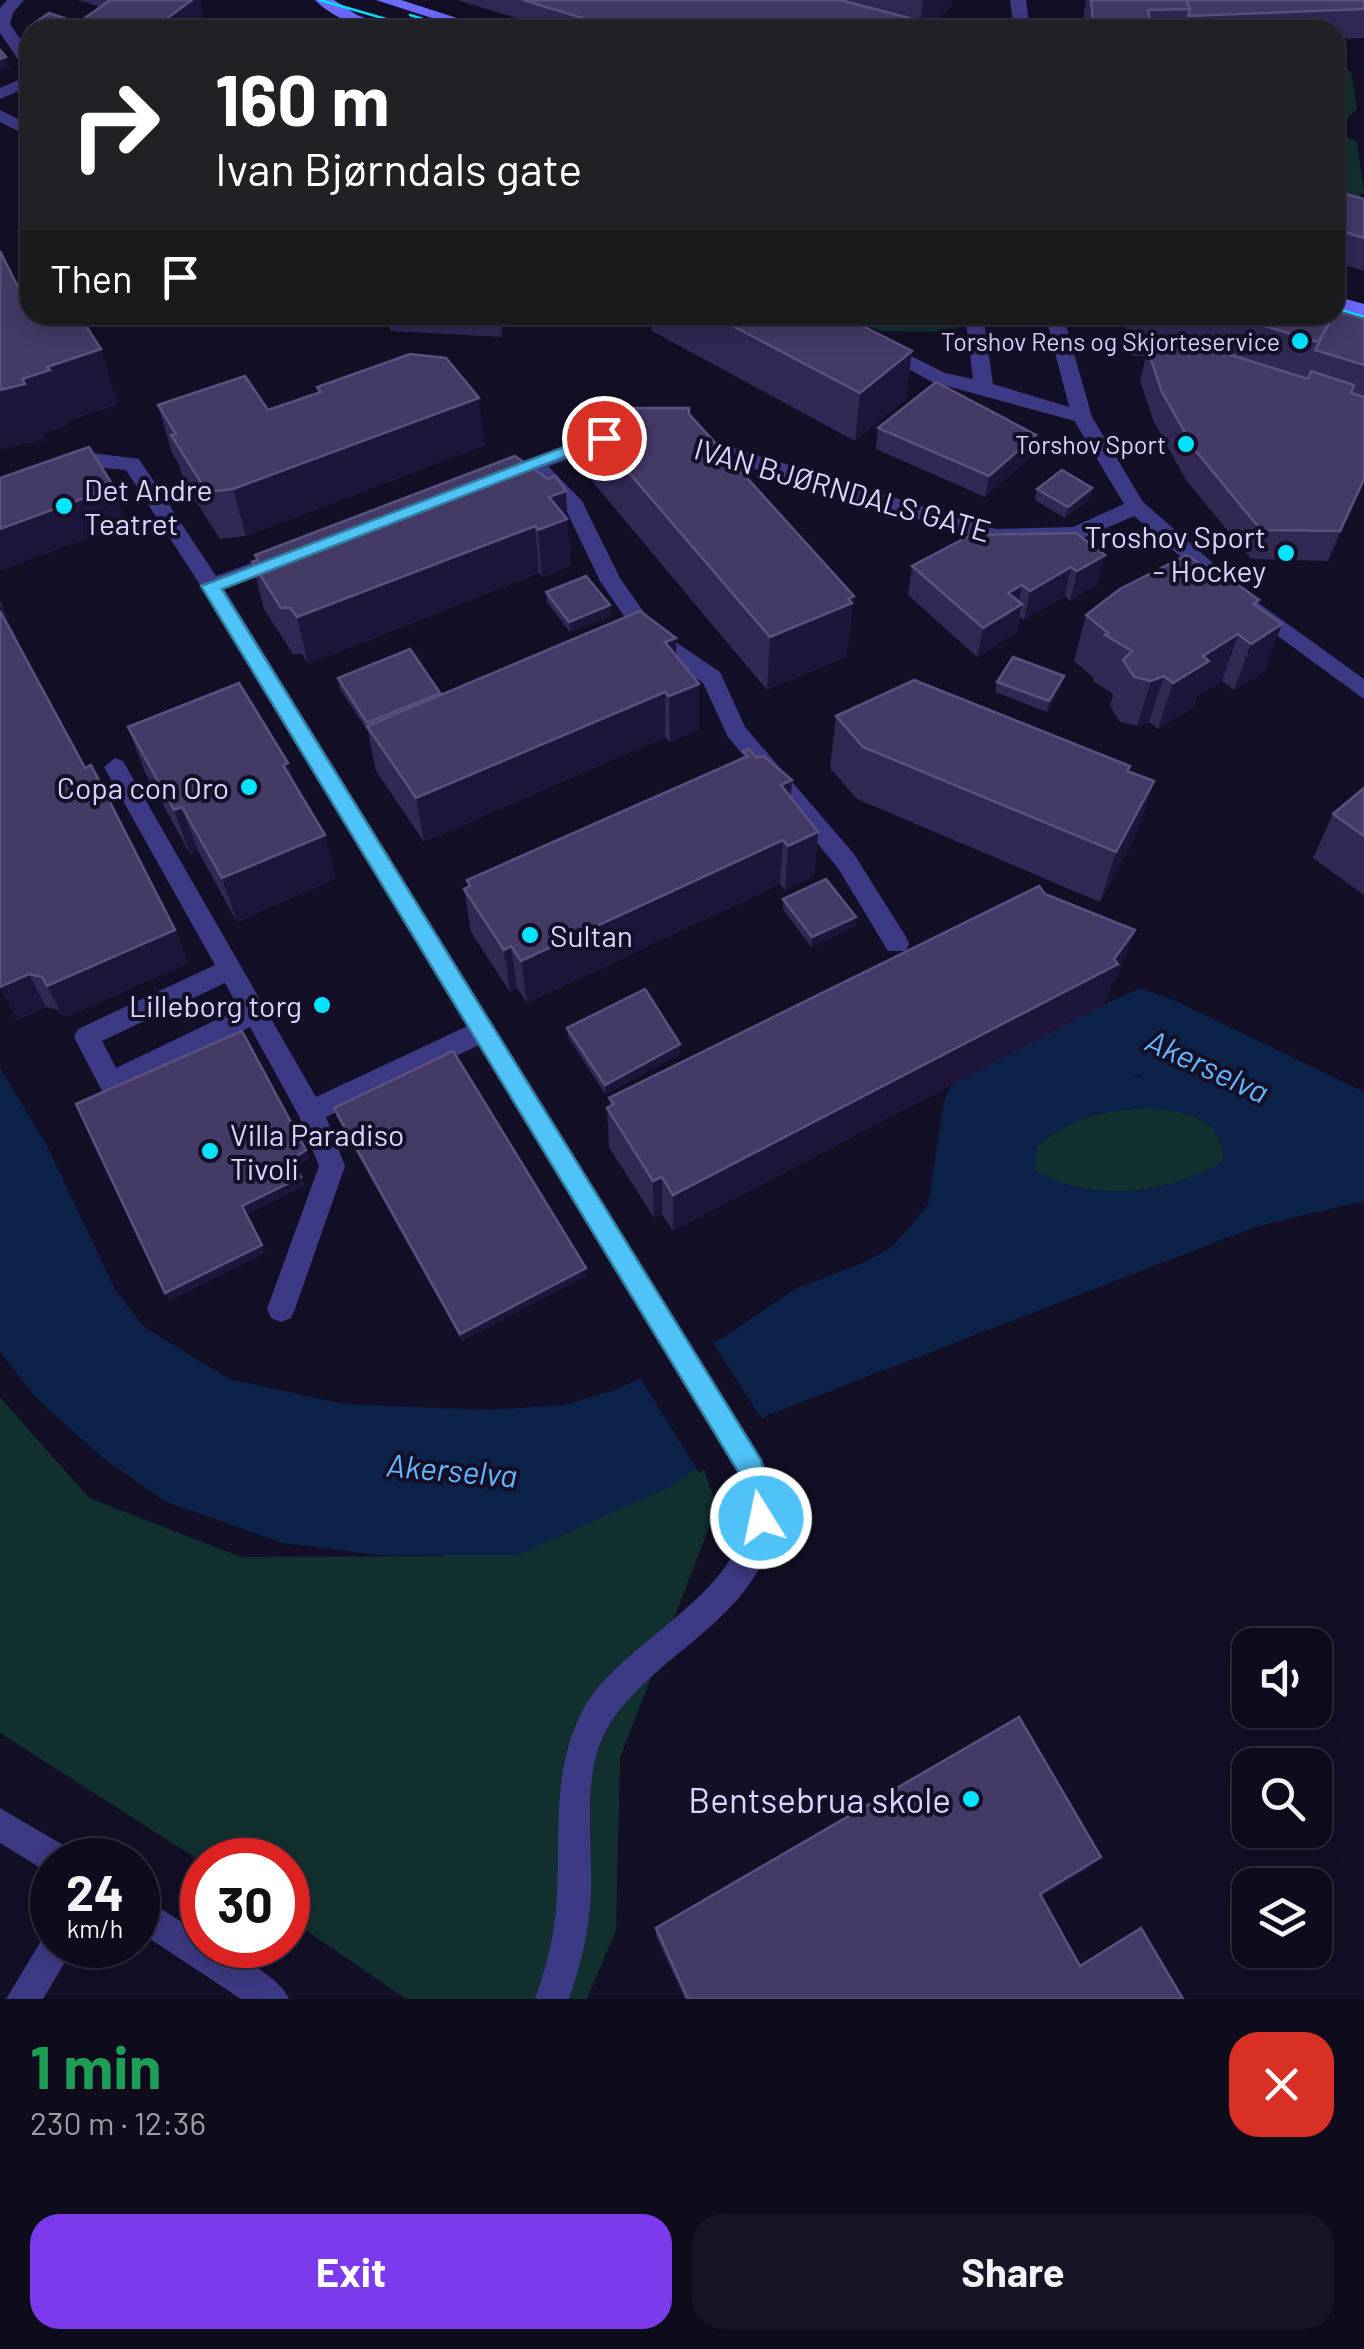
<!DOCTYPE html>
<html lang="en">
<head>
<meta charset="utf-8">
<style>
	body { margin:0; font-family:Barlow,sans-serif; background:#171425; color:#f1f3f6; height:100vh; display:flex; flex-direction:column; font-size:38px; white-space:nowrap }
	* { box-sizing:border-box; margin:0 }
	p { font-size:32px; color:#9b9ba3 }
	.icon { flex:none; width:55px; height:55px; fill:none; stroke:currentColor; stroke-width:2; stroke-linecap:round; stroke-linejoin:round }
	.map { position:relative; height:1999px; overflow:hidden }
	.details { display:flex; flex-direction:column; background:#0e0b1c; flex:1 }
	.details>* { flex:none }
	.top-card { position:absolute; left:20px; top:20px; width:1325px; height:305px; border-radius:30px; box-shadow:0 5px 25px #0003,0 0 0 2px #2e2b3b; background:#202124; color:#fff; overflow:hidden }
	.tools { position:absolute; left:1232px; top:1628px; display:grid; gap:20px }
	.tools a { display:grid; place-items:center; width:100px; height:100px; border-radius:20px; background:#0e0b1c; box-shadow:0 5px 25px #0003,0 0 0 2px #2e2b3b; font-size:50px }
	.speed { position:absolute; left:30px; top:1838px; display:flex; gap:20px; font-size:50px; font-weight:700; text-align:center }
	.speed>* { display:grid; place-content:center; width:130px; height:130px; border-radius:50%; background:#0e0b1c; box-shadow:0 5px 25px #0003,0 0 0 2px #2e2b3b; line-height:1 }
	.speed small { font-size:25px; font-weight:400 }
	.speed .limit { border:15px solid #d22; background:#fff; color:#111 }
	.pin { position:absolute; display:grid; place-items:center; width:85px; height:85px; color:#fff; margin:-42px; border:5px solid #fff; border-radius:50%; box-shadow:0 2px 10px #0007 }
	.me { position:absolute; width:110px; margin:-55px; rotate:350deg; stroke-linejoin:round; filter:drop-shadow(0 0 8px #0008) }
	.turn { display:flex; align-items:center; gap:35px; height:210px; padding:0 30px; font-size:45px }
	.turn .icon { width:130px; height:130px; stroke-width:2.5 }
	.turn b { display:block; font-size:70px; line-height:85px }
	.then { display:flex; align-items:center; height:95px; padding:0 30px; background:#0003; gap:20px; font-size:38px }
	.round { display:grid; place-items:center; flex:none; width:105px; height:105px; border-radius:30px; background:#171425 }
	.overview { display:flex; align-items:center; justify-content:space-between; height:170px; padding:0 30px }
	h1 { font-size:60px; font-weight:700; line-height:75px; color:#1e9e55 }
	.button { display:flex; gap:20px; margin-top:auto; padding:20px 30px }
	.button a { flex:1; height:115px; border-radius:30px; background:#7c3aed; color:#fff; font-size:40px; font-weight:700; line-height:115px; text-align:center }
	.button a+a { background:#171425; color:#f1f3f6 }
	.map>svg:first-child { display:block }
	.green { fill:#12302f }
	.water { fill:#0c2248; fill-rule:evenodd }
	.pier { fill:#130f26 }
	.lines { fill:none; stroke-linecap:round; stroke-linejoin:round }
	.river { fill:#0c2248; fill-rule:evenodd }
	.service { fill:#3d3a85; fill-rule:evenodd }
	.minor { fill:#3d3a85; fill-rule:evenodd }
	.tertiary { fill:#3d3a85; fill-rule:evenodd }
	.secondary { fill:#6f6bff; fill-rule:evenodd }
	.tram { stroke:#00e5ff; stroke-width:2.5 }
	.wall { fill:#312854 }
	.shaded-wall { fill:#1d163a }
	.building { fill:#433a66; stroke:#5a527e; stroke-width:2.5 }
	.route { fill:#4fc3f7; stroke:#337fa1; stroke-width:2.5 }
	.poi-dot { fill:#00e5ff; stroke:#130f26; stroke-width:4 }
	.labels { text-anchor:middle; dominant-baseline:central; stroke-width:8; stroke-linejoin:round; paint-order:stroke }
	.far-poi-label { font-size:25px; fill:#d9d4ff; stroke:#130f26; text-anchor:end }
	.poi-label { font-size:30px; fill:#d9d4ff; stroke:#130f26; text-anchor:start }
	.street-label { font-size:30px; fill:#d9d4ff; stroke:#130f26 }
	.water-label { font-size:32px; font-style:italic; fill:#62b6ff; stroke:#130f26 }
	.near-poi-label { font-size:35px; fill:#d9d4ff; stroke:#130f26; text-anchor:end }
</style>
</head>
<body>
<div class="map">
<svg width="1364" height="1999" viewBox="0 0 1364 1999">
	<rect width="100%" height="100%" fill="#130f26"/>
	<g class="green">
		<path d="M1335,60L1351,72L1357,109L1347,118L1335,120Z"/>
		<path d="M1335,130L1357,142L1364,192L1357,199L1335,201Z"/>
		<path d="M843,315H955L957,332L880,331Z"/>
		<path d="M1148,1108C1183,1111 1225,1117 1223,1161C1172,1194 1087,1205 1034,1169L1036,1147C1067,1118 1106,1110 1148,1108Z"/>
		<path d="M0,1397L89,1498L241,1557L441,1556L695,1443L717,1507L620,1758L616,1930L587,1999H406L288,1918V1860L202,1862L0,1733Z"/>
	</g>
	<path class="water" d="M0,1067L46,1144L116,1291L144,1327L229,1379L344,1404L487,1410L565,1405L618,1389L723,1338L795,1289L865,1262L893,1246L915,1221L938,1192L953,1161L983,1127L1028,1096L1070,1081L1179,1074L1283,1100L1364,1107V1201L1255,1227L768,1415L676,1484L518,1555H378L283,1543L166,1502L104,1459L37,1399L0,1352ZM1148,1108C1183,1111 1225,1117 1223,1161C1172,1194 1087,1205 1034,1169L1036,1147C1067,1118 1106,1110 1148,1108Z"/>
	<path class="pier" d="M710,1338L765,1424L699,1473L638,1374Z"/>
	<g class="lines">
		<path class="river" d="M1140,988L1174,1000L1364,1092V1184L1329,1171L1140,1074L1040,1125L1025,1251L1010,1284L973,1298L936,1284L921,1251L944,1101L958,1071Z"/>
		<g class="service">
			<path d="M7,0H24L13,13L10,24L30,53V70L24,68L0,33V8Z"/>
			<path d="M935,25L942,27L944,30H927Z"/>
			<path d="M30,75V86L0,99V88Z"/>
			<path d="M0,110L30,125V137L0,122Z"/>
			<path d="M965,315H983L993,384L1089,413V421L1082,423L932,382L871,348L873,344H887L945,373L973,379Z"/>
			<path d="M534,457L541,459L582,501L620,578L655,628L720,672L745,727L854,854L906,937L909,944L906,951H888L838,868L728,737L703,683L639,638L600,581L566,510L524,464Z"/>
			<path d="M115,758L123,761L316,1097L474,1023H492L496,1031L492,1039L326,1117L345,1166L295,1309L291,1318L281,1322L271,1318L267,1309L319,1166L299,1116L250,1027L111,1094L102,1091L74,1037L78,1029L215,965L104,767ZM225,983L239,1009L116,1068L102,1041Z"/>
			<path d="M52,1930V1945H75L43,1999H6L46,1933Z"/>
		</g>
		<g class="minor">
			<path d="M1010,0H1026L1030,30H1014Z"/>
			<path d="M1045,315H1063L1092,417L1143,502L1229,577V587H1215L1134,516L1076,541L995,543L684,447L681,442L691,435L698,437L996,529L1073,527L1124,504L1072,417Z"/>
			<path d="M604,432L628,434L631,439L628,444L606,445L499,485L489,478L492,473Z"/>
			<path d="M93,453L139,459L216,576L276,554H290V564L224,589L767,1469C769,1483 774,1500 774,1514C769,1616 654,1650 608,1727C580,1775 593,1841 591,1894C589,1930 581,1965 569,1999H535C547,1965 556,1930 557,1895C560,1830 552,1767 584,1708C622,1640 746,1593 744,1511C744,1499 740,1485 738,1473L204,591L126,470L94,467L0,498V484Z"/>
			<path d="M1253,599L1364,679V699L1245,612L1242,607L1245,602Z"/>
		</g>
		<g class="tertiary">
			<path d="M0,1808L68,1848L73,1860H52V1875L0,1843Z"/>
			<path d="M138,1895L202,1934V1945C226,1945 280,1977 289,1999H241L138,1931Z"/>
		</g>
		<g class="secondary">
			<path d="M315,0H334L357,15L399,30C367,30 339,23 315,0Z"/>
			<path d="M376,0H401L494,30H469Z"/>
			<path d="M1335,296L1364,304V316L1335,308Z"/>
		</g>
		<g class="tram">
			<path d="M320,0L424,30"/>
			<path d="M410,15L458,30"/>
			<path d="M1335,308L1364,317"/>
		</g>
	</g>
	<g class="wall">
		<path d="M78,0H200L203,15L184,30H30V36L28,28L78,23L100,7Z"/>
		<path d="M457,0H952L951,6L929,30H555Z"/>
		<path d="M1086,0H1364V38L1335,39V30H1084L1083,20Z"/>
		<path d="M1335,191L1364,199V271L1335,262Z"/>
		<path d="M1336,311L1364,319V483L1328,561L1251,559L1186,480L1154,422L1140,381L1146,356H1132L1123,315H1335Z"/>
		<path d="M383,315H507L502,337L390,331L388,318H383Z"/>
		<path d="M652,315H841L912,351L906,399L855,441L652,331Z"/>
		<path d="M317,387L485,445L246,536L220,539L184,483L179,465L172,453L158,405L268,410L318,393Z"/>
		<path d="M608,408L689,415L854,596L846,657L767,690L592,481L589,426L609,419Z"/>
		<path d="M878,428L1031,456L985,497L876,449Z"/>
		<path d="M515,456L569,539L570,566L542,577L539,573L308,664L302,654H293L264,609L252,562L257,560L255,555Z"/>
		<path d="M1037,489L1090,498L1065,518L1035,500Z"/>
		<path d="M1076,533L1097,584L1070,601L1065,596L1024,620L1020,617L1016,633L977,657L908,595L912,566Z"/>
		<path d="M546,592L610,605V616L570,632L547,602Z"/>
		<path d="M0,600L18,643L175,930L188,963L64,1018L59,1010L46,1007L17,1020Z"/>
		<path d="M1257,606L1265,671L1234,690L1222,681L1197,696L1194,707L1158,729L1149,722L1137,726L1120,722L1110,706L1113,694L1093,681L1094,678L1074,661L1086,615Z"/>
		<path d="M676,638V656L699,730L670,742L665,737L424,842L376,771L368,732L340,689L338,678L440,693L441,695Z"/>
		<path d="M997,682L1061,687L1047,712L995,692Z"/>
		<path d="M836,716L1130,766L1128,772L1154,781L1137,832L1100,902L857,799L830,768Z"/>
		<path d="M128,727L288,763L294,784L336,878L237,922L198,851L190,854L145,772Z"/>
		<path d="M743,751L791,798L818,832L814,876L785,890L780,884L527,1003L517,988L510,992L471,932L464,889L468,887L467,880L742,759Z"/>
		<path d="M1364,786V895L1313,858L1333,814L1362,790Z"/>
		<path d="M1045,894L1120,972L1111,985L1104,1005L673,1231L662,1214L654,1218L609,1147L607,1108L610,1106L609,1098Z"/>
		<path d="M783,899L855,926L811,947L783,909Z"/>
		<path d="M567,1028L680,1044V1054L605,1094L568,1037Z"/>
		<path d="M334,1108L586,1276L462,1341L336,1116Z"/>
		<path d="M1090,1867L1041,1897L1080,1966L1183,1999H685L656,1936V1928Z"/>
	</g>
	<g class="shaded-wall">
		<path d="M192,0H200L203,15L184,30H151Z"/>
		<path d="M923,0H952L951,6L929,30H920Z"/>
		<path d="M921,21L920,30H910Z"/>
		<path d="M6,57L10,68L0,71V59Z"/>
		<path d="M500,315H507L502,337Z"/>
		<path d="M101,349L118,404L67,422L69,425L43,434L45,440L0,449V390L47,367Z"/>
		<path d="M912,351L906,399L855,441L860,393Z"/>
		<path d="M479,398L485,445L246,536L233,489Z"/>
		<path d="M1036,435L1031,456L985,497L989,476Z"/>
		<path d="M1364,479V483L1328,561L1340,531Z"/>
		<path d="M114,487L126,524L0,571V529Z"/>
		<path d="M1092,488L1090,498L1065,518L1068,507Z"/>
		<path d="M566,491L570,566L542,577L538,530L549,497Z"/>
		<path d="M535,526L539,573L308,664L297,617Z"/>
		<path d="M1105,555L1097,584L1070,601L1077,571Z"/>
		<path d="M1071,567L1065,596L1024,620L1030,591Z"/>
		<path d="M1022,585L1018,607L1022,604L1016,633L977,657L983,628L1008,593Z"/>
		<path d="M854,596L846,657L767,690L770,637Z"/>
		<path d="M610,605V616L570,632L569,622Z"/>
		<path d="M3,607L19,643L14,645L0,612V608Z"/>
		<path d="M1282,624L1265,671L1234,690L1251,644Z"/>
		<path d="M1238,634L1222,681L1197,696L1194,707L1158,729L1173,683L1203,656Z"/>
		<path d="M676,638L677,684L665,642Z"/>
		<path d="M1064,676L1061,687L1047,712L1049,701Z"/>
		<path d="M1164,676L1149,722L1137,726L1151,681Z"/>
		<path d="M699,684V730L670,742L669,696Z"/>
		<path d="M665,692V737L424,842L416,798Z"/>
		<path d="M440,693L442,703L368,728L367,723Z"/>
		<path d="M288,763L300,807L283,765Z"/>
		<path d="M792,780L789,824L781,785Z"/>
		<path d="M1154,781L1137,832L1100,902L1116,852Z"/>
		<path d="M182,807L198,851L190,854L174,810Z"/>
		<path d="M818,832L814,876L785,890L788,846Z"/>
		<path d="M325,835L336,878L237,922L222,878Z"/>
		<path d="M783,840L780,884L527,1003L521,961Z"/>
		<path d="M856,917L855,926L811,947L812,937Z"/>
		<path d="M175,930L188,963L64,1018L47,986Z"/>
		<path d="M1135,930L1120,972L1111,985L1104,1005L673,1231V1195L1114,959Z"/>
		<path d="M511,946L517,988L510,992L504,950Z"/>
		<path d="M29,974L46,1007L17,1020L0,987Z"/>
		<path d="M680,1044V1054L605,1094V1085Z"/>
		<path d="M306,1150L309,1158L295,1168L292,1159Z"/>
		<path d="M301,1177L305,1186L246,1215L242,1206Z"/>
		<path d="M662,1177V1214L654,1218L653,1181Z"/>
		<path d="M262,1245L265,1253L169,1301L165,1293Z"/>
		<path d="M586,1268V1276L462,1341L460,1334Z"/>
		<path d="M1101,1857L1090,1867L1030,1904L1040,1894Z"/>
	</g>
	<g class="building">
		<path d="M110,0H192L151,30H33L28,28L49,13L78,23Z"/>
		<path d="M523,0H840L921,21L910,29L912,30H622Z"/>
		<path d="M1091,0H1186L1190,9L1148,10L1151,30H1094Z"/>
		<path d="M1186,0H1364V9L1188,16L1190,9Z"/>
		<path d="M202,22L226,30H192Z"/>
		<path d="M272,26L287,30H267Z"/>
		<path d="M0,50L6,57L0,59Z"/>
		<path d="M1335,191L1364,199V238L1335,229Z"/>
		<path d="M0,251L30,311V315H79L101,349L47,367L50,370L22,379L25,384L0,390Z"/>
		<path d="M1336,311L1364,319V365L1315,350Z"/>
		<path d="M712,315H841L912,351L860,393Z"/>
		<path d="M1140,315H1212V319L1141,318Z"/>
		<path d="M1228,315H1333L1318,342Z"/>
		<path d="M1215,350L1308,379L1311,371L1354,385L1351,393L1364,397V479L1340,531L1261,530L1195,450L1162,392L1148,351Z"/>
		<path d="M410,354L446,358L479,398L233,489L207,492L171,435L176,434L158,405L245,376L268,410L321,392L317,387Z"/>
		<path d="M936,382L1036,435L989,476L878,428Z"/>
		<path d="M608,408H689V414L854,596L848,599L852,603L770,637L589,426L615,417Z"/>
		<path d="M89,447L114,487L0,529V478Z"/>
		<path d="M515,456L548,479L555,476L566,491L549,497L567,519L538,530L535,526L297,617L290,608H281L252,562L258,560L255,555Z"/>
		<path d="M1062,470L1092,488L1068,507L1037,489Z"/>
		<path d="M1076,533L1105,555L1077,571L1071,567L1030,591L1022,585L1008,593L1022,604L983,628L912,566L971,535Z"/>
		<path d="M1187,555L1210,571L1215,568L1259,600L1253,604L1282,624L1251,644L1238,634L1203,656L1209,661L1173,683L1164,676L1151,681L1134,677L1123,660L1132,651L1105,635L1108,633L1086,615L1120,589Z"/>
		<path d="M586,576L610,605L569,622L546,592Z"/>
		<path d="M0,611L85,768L91,765L175,930L47,986L42,977L29,974L0,987Z"/>
		<path d="M640,611L676,638L665,642L699,684L669,696L665,692L416,798L367,726Z"/>
		<path d="M410,649L440,693L367,723L338,678Z"/>
		<path d="M1013,657L1064,676L1049,701L997,682Z"/>
		<path d="M914,680L1130,766L1127,771L1154,781L1116,852L863,747L836,716Z"/>
		<path d="M239,683L288,763L283,765L325,835L222,878L182,807L174,810L128,727Z"/>
		<path d="M749,749L756,758L763,756L792,780L781,785L818,832L788,846L783,840L521,961L511,946L504,950L464,889L470,886L467,880L748,756L743,751Z"/>
		<path d="M1364,788V836L1333,814Z"/>
		<path d="M826,879L856,917L812,937L783,899Z"/>
		<path d="M1039,886L1045,894L1135,930L1114,959L1118,964L673,1195L662,1177L653,1181L607,1108L614,1104L609,1098Z"/>
		<path d="M645,989L680,1044L605,1085L567,1028Z"/>
		<path d="M242,1031L306,1150L292,1159L301,1177L242,1206L262,1245L165,1293L76,1104Z"/>
		<path d="M453,1051L586,1268L460,1334L334,1108Z"/>
		<path d="M1019,1717L1101,1857L1040,1894L1080,1966L1141,1928L1183,1999H688L656,1928Z"/>
	</g>
	<path class="route" d="M598,434L613,438L222,589L761,1460L775,1518L771,1527L761,1531L751,1527L739,1473L201,586Z"/>
	<g class="poi-dot">
		<circle cx="1300" cy="341" r="10"/>
		<circle cx="1186" cy="444" r="10"/>
		<circle cx="64" cy="506" r="10"/>
		<circle cx="1286" cy="553" r="10"/>
		<circle cx="249" cy="787" r="10"/>
		<circle cx="530" cy="935" r="10"/>
		<circle cx="322" cy="1005" r="10"/>
		<circle cx="210" cy="1151" r="10"/>
		<circle cx="971" cy="1799" r="10"/>
	</g>
	<g class="labels">
		<g class="far-poi-label">
			<text x="1280" y="341">Torshov Rens og Skjorteservice</text>
			<text x="1166" y="444">Torshov Sport</text>
		</g>
		<g class="poi-label">
			<text x="84" y="489">Det Andre<tspan x="84" dy="34">Teatret</tspan></text>
			<text x="1266" y="536" text-anchor="end">Troshov Sport<tspan x="1266" dy="34">- Hockey</tspan></text>
			<text x="229" y="787" text-anchor="end">Copa con Oro</text>
			<text x="550" y="935">Sultan</text>
			<text x="302" y="1005" text-anchor="end">Lilleborg torg</text>
			<text x="230" y="1134">Villa Paradiso<tspan x="230" dy="34">Tivoli</tspan></text>
		</g>
		<g class="street-label">
			<text transform="translate(843 489) rotate(16)">IVAN BJØRNDALS GATE</text>
		</g>
		<g class="water-label">
			<text transform="translate(1208 1065) rotate(25)">Akerselva</text>
			<text transform="translate(452 1469) rotate(5)">Akerselva</text>
		</g>
		<g class="near-poi-label">
			<text x="951" y="1799">Bentsebrua skole</text>
		</g>
	</g>
</svg>
<div class="tools">
<a><svg class="icon" aria-label="sound" viewBox="0 0 24 24"><path d="M4 9h4l5-4v14l-5-4H4zM17 9q2 3 0 6"/></svg></a>
<a><svg class="icon" aria-label="search" viewBox="0 0 24 24"><circle cx="10" cy="10" r="6"/><path d="M15 15l6 6"/></svg></a>
<a><svg class="icon" aria-label="layers" viewBox="0 0 24 24"><path d="M12 4l9 5-9 5-9-5zM3 14l9 5 9-5"/></svg></a>
</div>
<div class="speed"><div>24<small>km/h</small></div><div class="limit">30</div></div>
<div class="pin" style="left:604px;top:438px;background:#d93025"><svg class="icon" aria-label="arrive" viewBox="0 0 24 24"><path d="M6 21V4h12l-3 4 3 4H6"/></svg></div>
<svg class="me" style="left:761px;top:1518px" viewBox="-20 -20 40 40"><circle r="17" fill="#4fc3f7" stroke="#fff" stroke-width="3"/><path d="M0-11L8 9 0 5-8 9z" fill="#fff"/></svg>
<div class="top-card">
<div class="turn"><svg class="icon" aria-label="right" viewBox="0 0 24 24"><path d="M7 20v-9h11M14 6l5 5-5 5"/></svg><div><b>160 m</b>Ivan Bjørndals gate</div></div>
<div class="then">Then<svg class="icon" aria-label="arrive" viewBox="0 0 24 24"><path d="M6 21V4h12l-3 4 3 4H6"/></svg></div>
</div>
</div>
<section class="details">
<div class="overview"><div><h1>1 min</h1><p>230 m · 12:36</p></div><a class="round" style="background:#d93025;color:#fff"><svg class="icon" aria-label="close" viewBox="0 0 24 24"><path d="M6 6l12 12M18 6L6 18"/></svg></a></div>
<div class="button"><a>Exit</a><a>Share</a></div>
</section>
</body>
</html>
